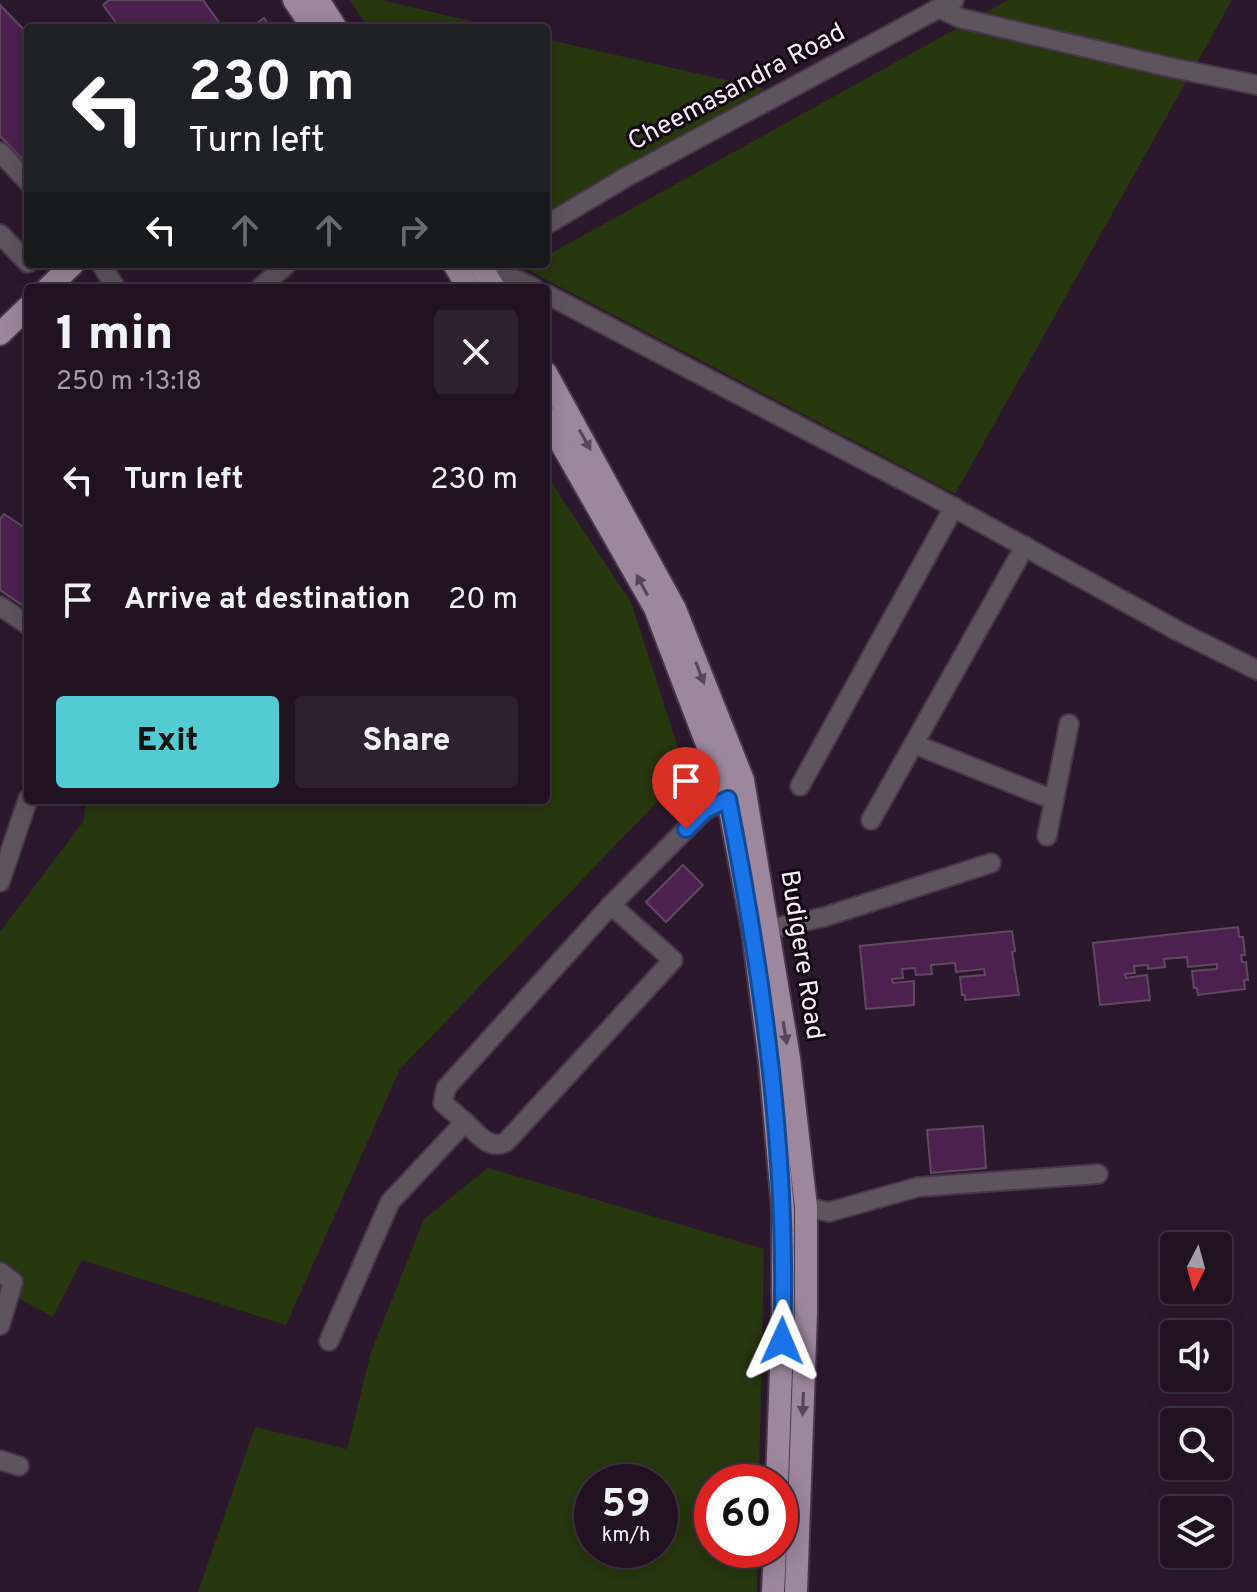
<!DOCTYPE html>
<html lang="en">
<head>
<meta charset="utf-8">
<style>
	body { margin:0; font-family:Overpass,sans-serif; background:#2d202f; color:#f1f3f6; height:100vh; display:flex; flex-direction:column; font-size:30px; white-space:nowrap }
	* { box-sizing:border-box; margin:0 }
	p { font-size:26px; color:#a29ea5 }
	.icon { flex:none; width:44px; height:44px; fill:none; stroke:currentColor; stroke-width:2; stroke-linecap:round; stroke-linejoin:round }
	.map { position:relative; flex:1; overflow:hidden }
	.side { position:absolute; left:24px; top:284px; width:526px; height:520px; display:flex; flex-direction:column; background:#211222; border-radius:8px; box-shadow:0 4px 20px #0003,0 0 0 2px #3e3240 }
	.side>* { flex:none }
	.top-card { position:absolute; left:24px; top:24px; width:526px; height:244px; border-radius:8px; box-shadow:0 4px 20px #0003,0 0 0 2px #3e3240; background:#202124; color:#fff; overflow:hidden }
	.needle { width:52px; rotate:186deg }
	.buttons { position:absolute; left:1160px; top:1232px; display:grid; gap:16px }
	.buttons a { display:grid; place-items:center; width:72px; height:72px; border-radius:8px; background:#211222; box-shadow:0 4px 20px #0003,0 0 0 2px #3e3240; font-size:40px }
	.speed { position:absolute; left:574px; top:1464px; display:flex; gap:16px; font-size:40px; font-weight:700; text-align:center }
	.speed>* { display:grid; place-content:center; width:104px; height:104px; border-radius:50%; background:#211222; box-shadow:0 4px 20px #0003,0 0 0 2px #3e3240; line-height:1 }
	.speed small { font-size:20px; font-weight:400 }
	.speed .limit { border:12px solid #d22; background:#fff; color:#111 }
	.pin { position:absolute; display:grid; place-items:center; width:68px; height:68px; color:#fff; margin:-82px -34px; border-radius:50% 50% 50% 0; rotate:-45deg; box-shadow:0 0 8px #0007 }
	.pin .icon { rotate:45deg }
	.me { position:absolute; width:88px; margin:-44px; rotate:1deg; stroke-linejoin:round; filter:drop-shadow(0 0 6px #0008) }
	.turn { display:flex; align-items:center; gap:28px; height:168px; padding:0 32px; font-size:36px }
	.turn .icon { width:104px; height:104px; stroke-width:2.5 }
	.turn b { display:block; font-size:56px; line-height:68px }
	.lanes { display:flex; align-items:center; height:76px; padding:0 32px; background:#0003; justify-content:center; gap:40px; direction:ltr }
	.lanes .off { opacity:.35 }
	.round { display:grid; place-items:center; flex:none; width:84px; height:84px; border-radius:8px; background:#2d202f }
	.summary { display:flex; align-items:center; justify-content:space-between; height:136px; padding:0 32px }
	h1 { font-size:48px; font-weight:800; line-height:60px }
	.button { display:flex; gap:16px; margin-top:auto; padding:16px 32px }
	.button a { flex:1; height:92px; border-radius:8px; background:#52ccd0; color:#111; font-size:32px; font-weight:800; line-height:92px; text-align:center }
	.button a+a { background:#2d202f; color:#f1f3f6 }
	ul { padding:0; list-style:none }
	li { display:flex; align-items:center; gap:24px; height:120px; padding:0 32px }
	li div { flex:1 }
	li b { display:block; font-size:30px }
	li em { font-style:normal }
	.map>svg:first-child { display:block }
	.green { fill:#27370e; fill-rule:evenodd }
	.building { fill:#4c214f; stroke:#5f4960; stroke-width:2 }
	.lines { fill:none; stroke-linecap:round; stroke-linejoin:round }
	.minor-casing { stroke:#49364a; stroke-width:22 }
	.major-casing { stroke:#49364a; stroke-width:26 }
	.minor { stroke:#5e545e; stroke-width:18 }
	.major { stroke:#9c879c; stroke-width:22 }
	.oneway { fill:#564756 }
	.route-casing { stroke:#114b97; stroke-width:20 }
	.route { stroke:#1a73e8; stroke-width:14 }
	.labels { text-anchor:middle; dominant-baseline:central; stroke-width:6; stroke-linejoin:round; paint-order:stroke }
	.street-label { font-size:26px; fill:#fdeffd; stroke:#0f070f }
</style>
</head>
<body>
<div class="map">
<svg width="1257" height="1592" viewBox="0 0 1257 1592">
	<rect width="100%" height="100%" fill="#2c182d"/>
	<g class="green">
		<path d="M350,0H381L501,28H368Z"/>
		<path d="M1008,0H1232L955,494L524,268L532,264H546V256Z"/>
		<path d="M546,39L765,89L546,213Z"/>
		<path d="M546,474L631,602L686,772L400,1069L286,1325L82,1260L53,1317L0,1288V932L83,822L87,800H546Z"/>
		<path d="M488,1168L764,1249L759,1482H712V1550H758L757,1592H198L255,1427L347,1449L371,1352L424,1219ZM660,1482V1550H592V1482Z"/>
	</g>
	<g class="building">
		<path d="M109,0H203L223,28H120L103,5Z"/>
		<path d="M0,5L28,34V165L0,136Z"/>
		<path d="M264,18L271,28H250Z"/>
		<path d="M4,514L28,530V609L0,590V519Z"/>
		<path d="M683,865L703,885L666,922L646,902Z"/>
		<path d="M1238,927L1239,937H1243L1245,955H1241L1242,962H1246L1248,980H1244L1245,989L1198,995L1197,988H1194L1192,971L1217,969V964L1188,967L1187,957L1164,959L1165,967L1148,969V965L1134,966L1135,973L1125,974L1126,978L1147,975L1150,1000L1100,1005L1093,943Z"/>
		<path d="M1012,931L1015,951L1012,952L1019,995L965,1000V995H962L960,977L985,975L984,969L956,972L955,963L931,965L932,974L916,975L915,968L902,969L903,978L892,979L893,983L914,981V1005L866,1009L860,946Z"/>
		<path d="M983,1126L986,1168L931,1173L927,1130Z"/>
	</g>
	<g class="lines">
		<defs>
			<g id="minor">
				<path d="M939,8L960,18L1173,68L1257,85"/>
				<path d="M0,152L28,182"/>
				<path d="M546,225L628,176L954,0"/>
				<path d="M0,234L28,263"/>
				<path d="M101,264L116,288"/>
				<path d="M477,279C496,268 517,279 534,288"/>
				<path d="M260,288L287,264"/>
				<path d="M546,294L929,494L1178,631L1257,670"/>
				<path d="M0,606L28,625"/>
				<path d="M914,744L1054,800"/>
				<path d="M800,786L954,507"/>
				<path d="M871,820L1025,546"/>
				<path d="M1047,836L1069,724"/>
				<path d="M0,882L28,799"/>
				<path d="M769,929L824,917L991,863"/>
				<path d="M465,1122C477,1133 489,1151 506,1142L673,960L611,905"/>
				<path d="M806,1207L829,1212L918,1187L1098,1174"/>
				<path d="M0,1272L13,1282L0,1325"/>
				<path d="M329,1341L390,1202L465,1122L443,1103L446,1088L611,905L705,810L728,799"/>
				<path d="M0,1460L19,1466"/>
			</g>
			<g id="major">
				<path d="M294,0L313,28"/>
				<path d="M318,0L336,28"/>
				<path d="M454,264L468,288"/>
				<path d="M479,264L494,288"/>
				<path d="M48,288L73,264"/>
				<path d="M0,334L28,307"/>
				<path d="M546,373L675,609L743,780L789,1058L806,1207V1313L796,1592"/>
				<path d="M546,417L655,608L728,799L753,931L770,1062L783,1209V1313L777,1482"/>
				<path d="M773,1592L775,1550"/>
			</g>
		</defs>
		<use href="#minor" class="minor-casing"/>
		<use href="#major" class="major-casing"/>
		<use href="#minor" class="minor"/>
		<use href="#major" class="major"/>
	</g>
	<defs><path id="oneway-solid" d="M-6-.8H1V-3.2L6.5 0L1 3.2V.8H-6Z" transform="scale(2)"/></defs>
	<g class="oneway">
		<use href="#oneway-solid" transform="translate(585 440) rotate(61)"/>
		<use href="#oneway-solid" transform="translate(642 585) rotate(-118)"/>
		<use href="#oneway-solid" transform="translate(700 673) rotate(69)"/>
		<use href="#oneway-solid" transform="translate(785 1033) rotate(81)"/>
		<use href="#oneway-solid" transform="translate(803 1404) rotate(92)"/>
	</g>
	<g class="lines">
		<defs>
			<path id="route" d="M686,829L705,810L728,799C763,978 789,1159 782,1341"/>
		</defs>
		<use href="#route" class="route-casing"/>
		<use href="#route" class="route"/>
	</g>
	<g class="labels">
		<g class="street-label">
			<text transform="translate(737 88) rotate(-28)">Cheemasandra Road</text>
			<text transform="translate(801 955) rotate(81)">Budigere Road</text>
		</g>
	</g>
</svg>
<div class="buttons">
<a><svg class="needle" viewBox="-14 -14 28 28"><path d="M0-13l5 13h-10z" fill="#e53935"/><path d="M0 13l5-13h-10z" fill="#a29ea5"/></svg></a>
<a><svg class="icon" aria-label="sound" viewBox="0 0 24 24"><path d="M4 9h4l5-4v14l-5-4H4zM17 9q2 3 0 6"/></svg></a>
<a><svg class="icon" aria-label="search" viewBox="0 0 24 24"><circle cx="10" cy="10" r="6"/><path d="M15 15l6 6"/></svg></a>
<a><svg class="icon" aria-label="layers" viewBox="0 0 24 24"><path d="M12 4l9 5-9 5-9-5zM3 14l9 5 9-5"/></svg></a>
</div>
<div class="speed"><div>59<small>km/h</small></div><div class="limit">60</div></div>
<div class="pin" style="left:686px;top:829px;background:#d93025"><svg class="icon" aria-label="arrive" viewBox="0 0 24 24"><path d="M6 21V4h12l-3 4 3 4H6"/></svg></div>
<svg class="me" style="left:782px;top:1341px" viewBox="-20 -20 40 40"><path d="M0-17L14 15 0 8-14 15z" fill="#1a73e8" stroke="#fff" stroke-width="4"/></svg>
<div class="top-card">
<div class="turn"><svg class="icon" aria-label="left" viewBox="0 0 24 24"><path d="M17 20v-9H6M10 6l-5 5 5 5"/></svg><div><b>230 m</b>Turn left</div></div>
<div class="lanes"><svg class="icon" aria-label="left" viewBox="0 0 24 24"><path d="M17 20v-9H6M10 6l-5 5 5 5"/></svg><svg class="icon off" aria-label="ahead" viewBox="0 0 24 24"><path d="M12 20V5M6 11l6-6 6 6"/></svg><svg class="icon off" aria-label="ahead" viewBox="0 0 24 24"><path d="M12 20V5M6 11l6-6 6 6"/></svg><svg class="icon off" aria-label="right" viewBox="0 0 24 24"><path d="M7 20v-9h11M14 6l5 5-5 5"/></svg></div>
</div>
<section class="side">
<div class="summary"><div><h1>1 min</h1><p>250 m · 13:18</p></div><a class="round"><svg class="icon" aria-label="close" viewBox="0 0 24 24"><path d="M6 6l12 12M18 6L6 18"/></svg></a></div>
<ul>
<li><svg class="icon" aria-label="left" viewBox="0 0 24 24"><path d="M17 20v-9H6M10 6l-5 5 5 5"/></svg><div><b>Turn left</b></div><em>230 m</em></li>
<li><svg class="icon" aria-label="arrive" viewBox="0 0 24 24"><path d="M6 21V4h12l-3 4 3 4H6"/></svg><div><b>Arrive at destination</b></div><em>20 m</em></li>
</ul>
<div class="button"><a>Exit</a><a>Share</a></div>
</section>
</div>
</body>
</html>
